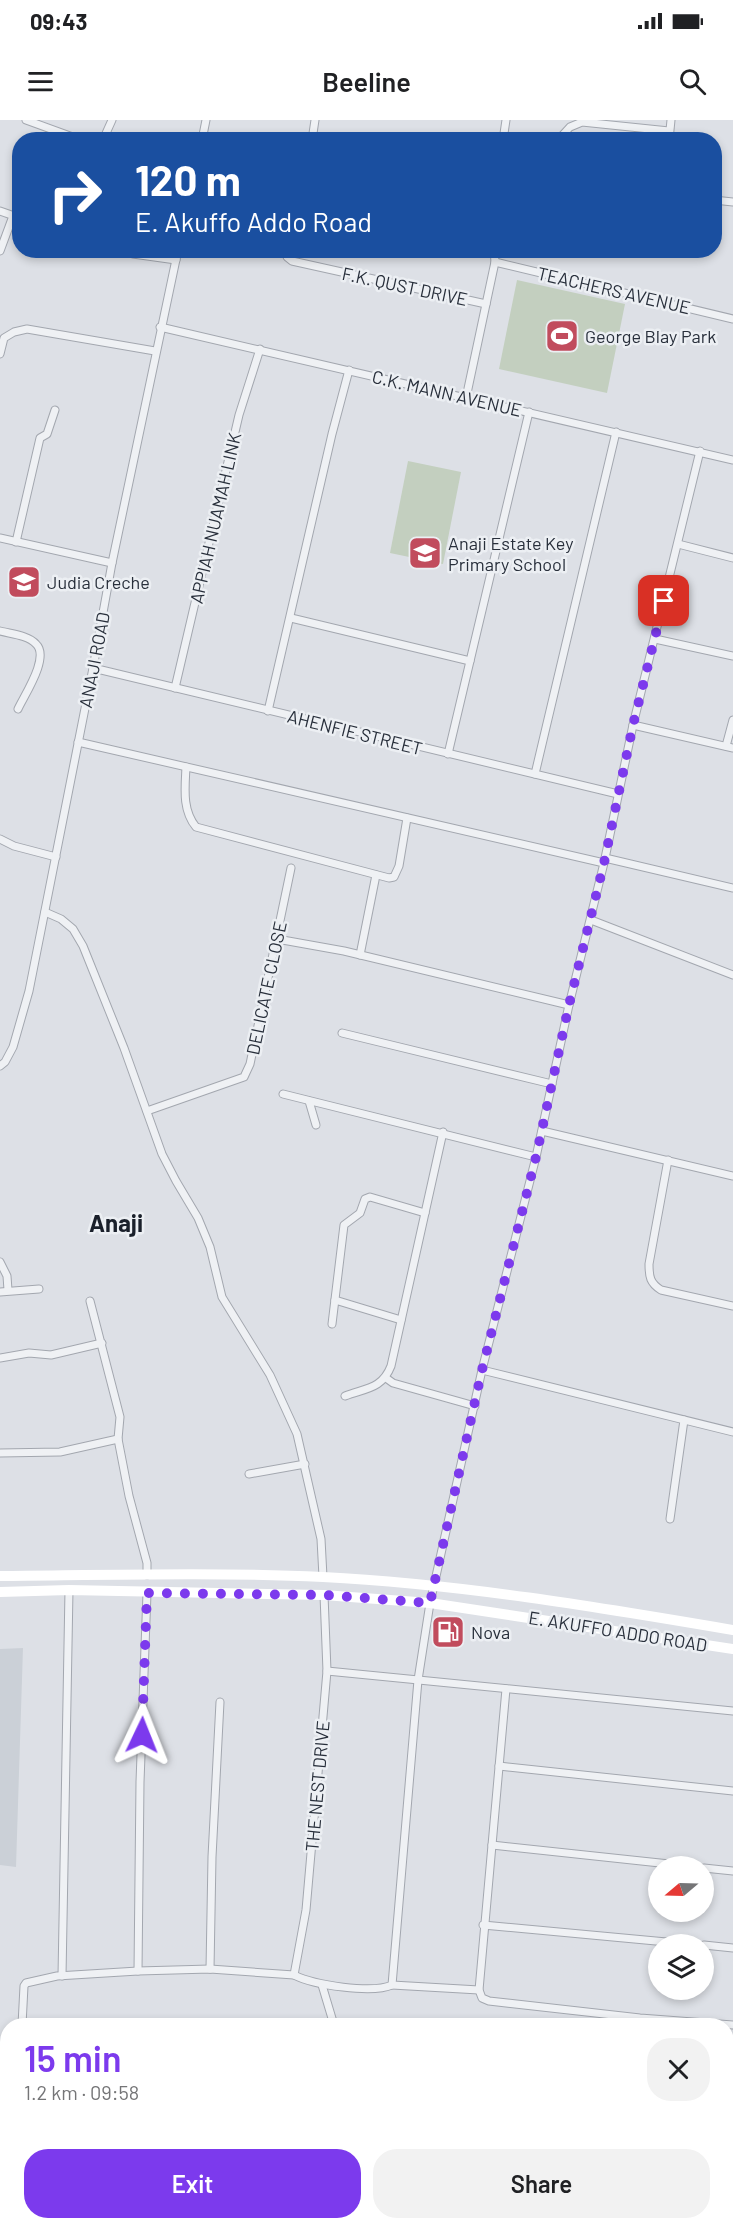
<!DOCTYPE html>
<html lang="en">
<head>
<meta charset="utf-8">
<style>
	body { margin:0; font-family:Barlow,sans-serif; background:#f2f2f2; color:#202124; height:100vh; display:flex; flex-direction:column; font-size:22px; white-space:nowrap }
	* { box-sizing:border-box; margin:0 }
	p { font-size:20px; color:#757577 }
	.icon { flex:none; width:33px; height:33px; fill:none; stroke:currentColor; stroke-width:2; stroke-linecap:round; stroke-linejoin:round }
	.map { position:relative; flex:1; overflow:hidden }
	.sheet { position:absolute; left:0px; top:1898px; width:734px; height:212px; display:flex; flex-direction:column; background:#fff; border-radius:24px 24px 0 0; box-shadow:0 3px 9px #0003 }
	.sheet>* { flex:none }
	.top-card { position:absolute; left:12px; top:12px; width:710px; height:126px; border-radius:24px; box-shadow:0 3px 9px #0003; background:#1a4fa0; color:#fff; overflow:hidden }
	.needle { width:39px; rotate:251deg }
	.tools { position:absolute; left:648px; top:1736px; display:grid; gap:12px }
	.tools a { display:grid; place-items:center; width:66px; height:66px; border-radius:50%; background:#fff; box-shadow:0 3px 9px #0003; font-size:30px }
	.pin { position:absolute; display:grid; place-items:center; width:51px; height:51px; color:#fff; margin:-26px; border-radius:12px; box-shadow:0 3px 9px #0006 }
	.me { position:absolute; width:66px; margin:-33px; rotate:2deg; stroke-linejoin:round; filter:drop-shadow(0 0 4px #0008) }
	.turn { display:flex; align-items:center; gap:21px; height:126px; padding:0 24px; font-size:27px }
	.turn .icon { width:78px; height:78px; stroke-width:2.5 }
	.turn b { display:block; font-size:42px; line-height:51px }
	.round { display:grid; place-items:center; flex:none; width:63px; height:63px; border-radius:24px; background:#f2f2f2 }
	.summary { display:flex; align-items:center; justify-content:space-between; height:102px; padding:0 24px }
	h1 { font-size:36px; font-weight:600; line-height:45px; color:#7c3aed }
	.button { display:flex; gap:12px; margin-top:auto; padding:12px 24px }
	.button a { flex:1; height:69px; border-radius:24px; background:#7c3aed; color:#fff; font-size:24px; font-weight:600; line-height:69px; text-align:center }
	.button a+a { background:#f2f2f2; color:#202124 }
	.status { display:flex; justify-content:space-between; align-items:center; height:42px; padding:0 30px; background:#fff; direction:ltr }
	.status svg { height:16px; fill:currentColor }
	header { display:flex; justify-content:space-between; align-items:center; height:78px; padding:0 24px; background:#fff; font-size:27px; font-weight:600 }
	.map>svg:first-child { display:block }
	.built { fill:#cbd0d7 }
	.green { fill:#c3cfbf }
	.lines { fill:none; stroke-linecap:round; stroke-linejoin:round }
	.street-casing { stroke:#a3a7af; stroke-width:9 }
	.street { stroke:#eff1f4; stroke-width:7 }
	.secondary { stroke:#fff; stroke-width:10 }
	.route { stroke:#7c3aed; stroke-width:10; stroke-dasharray:0 18 }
	.labels { text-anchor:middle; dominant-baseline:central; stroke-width:5; stroke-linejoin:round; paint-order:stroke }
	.street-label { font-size:18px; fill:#282f3b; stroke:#eceff3 }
	.poi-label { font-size:18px; fill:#282f3b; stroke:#eceff3; text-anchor:start }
	.district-label { font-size:24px; font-weight:bold; fill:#1a202b; stroke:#eceff3 }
</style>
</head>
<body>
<div class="status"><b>09:43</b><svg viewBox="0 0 49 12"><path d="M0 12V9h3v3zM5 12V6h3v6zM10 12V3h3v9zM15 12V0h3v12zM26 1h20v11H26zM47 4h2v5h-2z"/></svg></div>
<header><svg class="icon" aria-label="menu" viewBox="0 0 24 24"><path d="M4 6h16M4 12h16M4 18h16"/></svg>Beeline<svg class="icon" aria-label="search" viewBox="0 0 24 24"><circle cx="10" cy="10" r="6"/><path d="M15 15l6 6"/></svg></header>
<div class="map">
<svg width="733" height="2108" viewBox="0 0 733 2108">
	<rect width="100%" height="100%" fill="#dde0e6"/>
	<path class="built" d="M23,1528L16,1747L0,1745V1529Z"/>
	<g class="green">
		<path d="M517,160L625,184L607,273L499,249Z"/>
		<path d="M408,341L461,352L443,444L390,433Z"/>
	</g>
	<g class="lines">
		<defs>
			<g id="street">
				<path d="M26,0L81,20"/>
				<path d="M103,20L112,0"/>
				<path d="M202,20L206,0"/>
				<path d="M312,20L315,0"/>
				<path d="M503,20L506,0"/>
				<path d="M558,20L570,7L582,2L669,11"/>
				<path d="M669,20L671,0"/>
				<path d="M714,80L733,82"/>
				<path d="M0,91L20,98"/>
				<path d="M121,130L133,134L176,140"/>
				<path d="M288,130L287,137L292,141L486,184"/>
				<path d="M0,131L13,96"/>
				<path d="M495,142L733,199"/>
				<path d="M160,207L733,340"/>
				<path d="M0,234L4,218L14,212L27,209L155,231"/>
				<path d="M466,278L495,142L494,130"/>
				<path d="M0,418L112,443"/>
				<path d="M16,422L40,318L47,314L55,290"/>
				<path d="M678,424L733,438"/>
				<path d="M291,498L470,541"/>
				<path d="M0,511C11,514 28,515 36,524C50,537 25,574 18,589"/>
				<path d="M655,519L733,536"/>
				<path d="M93,548L618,674"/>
				<path d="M175,568L239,295L260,229"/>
				<path d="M268,591L332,314L349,250"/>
				<path d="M633,605L733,628"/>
				<path d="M78,622L604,743"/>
				<path d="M726,626L733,600"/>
				<path d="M448,634L529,292"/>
				<path d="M186,647C185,668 182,690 196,707L389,758L394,757L399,746L407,698"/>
				<path d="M535,654L616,312"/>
				<path d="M0,719L14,726L56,737"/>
				<path d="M605,738L733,768"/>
				<path d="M45,792L61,799L73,809L83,826L124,928L162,1034L176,1061L198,1098L210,1127L222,1177L270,1255L297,1314L321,1419L323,1457"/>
				<path d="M591,800L733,855"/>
				<path d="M277,819L344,831L569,885"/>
				<path d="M360,835L376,755"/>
				<path d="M342,913L552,964"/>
				<path d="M0,946L5,942L13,927L29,871L93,548L112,443L178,130"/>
				<path d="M283,974L536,1037"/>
				<path d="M309,981L316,1005"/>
				<path d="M147,991L244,957L250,944L291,748"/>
				<path d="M542,1011L733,1056"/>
				<path d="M668,1040L649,1144C649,1157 650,1163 661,1170L733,1186"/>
				<path d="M0,1142L7,1156L8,1170"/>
				<path d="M0,1172L39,1169"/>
				<path d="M335,1180L401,1200"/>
				<path d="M90,1181L120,1297L118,1319L129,1376L147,1443V1455"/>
				<path d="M332,1204L344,1105L360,1093L365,1079L370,1077L425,1093"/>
				<path d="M0,1238L29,1233L51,1235L102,1223"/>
				<path d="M482,1250L733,1312"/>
				<path d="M386,1258L393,1263L475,1286"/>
				<path d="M345,1276C366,1268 382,1269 391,1246L443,1012"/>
				<path d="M0,1333L60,1332L118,1319"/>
				<path d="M249,1354L305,1344"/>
				<path d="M670,1399L684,1300"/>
				<path d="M327,1551L733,1591"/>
				<path d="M506,1569L479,1870L482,1878L489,1881L640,1898L733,1905"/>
				<path d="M499,1646L733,1671"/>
				<path d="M492,1725L688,1746"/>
				<path d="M704,1748L733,1751"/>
				<path d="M483,1805L688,1824"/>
				<path d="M704,1825L733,1828"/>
				<path d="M210,1849L212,1737L220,1582"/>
				<path d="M138,1851L140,1662L147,1473"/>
				<path d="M294,1855L306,1790L327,1551L324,1475"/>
				<path d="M62,1856L69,1470"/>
				<path d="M322,1865L334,1905"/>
				<path d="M392,1865L479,1870"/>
				<path d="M22,1905L24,1866L26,1863L57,1856L138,1851L210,1849L294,1855C314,1865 372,1874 392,1865L418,1560L430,1483L482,1250L536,1037L569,885L604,743L633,605L700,331"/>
				<path d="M726,1948L733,1950"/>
				<path d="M726,2063L733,2011"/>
				<path d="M0,2098L8,2100"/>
				<path d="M18,2102L57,2108"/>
				<path d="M75,2108L76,2102"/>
				<path d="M365,2108V2102"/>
				<path d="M640,2108L641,2102"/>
				<path d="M720,2108L721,2102"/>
			</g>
		</defs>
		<use href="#street" class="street-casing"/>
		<use href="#street" class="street"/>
		<g class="secondary">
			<path d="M0,1456C107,1455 216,1452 323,1457C460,1464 598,1487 733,1510"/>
			<path d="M0,1472L69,1470L324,1475L430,1483L733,1529"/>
		</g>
	</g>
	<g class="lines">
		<path class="route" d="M142,1615L147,1473L324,1475L430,1483L482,1250L536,1037L569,885L604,743L633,605L664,481"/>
	</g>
	<defs>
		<symbol id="stadium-square" viewBox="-11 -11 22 22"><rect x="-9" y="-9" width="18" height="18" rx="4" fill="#c14c5d" stroke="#eceff3"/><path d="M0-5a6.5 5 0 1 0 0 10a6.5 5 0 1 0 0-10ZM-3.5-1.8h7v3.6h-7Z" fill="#fff"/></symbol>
		<symbol id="school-square" viewBox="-11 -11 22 22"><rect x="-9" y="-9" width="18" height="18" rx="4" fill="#c14c5d" stroke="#eceff3"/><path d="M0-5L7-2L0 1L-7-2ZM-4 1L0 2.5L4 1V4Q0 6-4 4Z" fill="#fff"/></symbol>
		<symbol id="fuel-square" viewBox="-11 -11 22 22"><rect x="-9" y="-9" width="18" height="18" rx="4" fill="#c14c5d" stroke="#eceff3"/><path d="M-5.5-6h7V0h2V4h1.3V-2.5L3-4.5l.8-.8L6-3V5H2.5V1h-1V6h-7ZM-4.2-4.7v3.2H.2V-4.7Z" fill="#fff"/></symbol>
	</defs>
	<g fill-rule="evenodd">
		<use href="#stadium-square" x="543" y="197" width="38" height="38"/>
		<use href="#school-square" x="406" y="414" width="38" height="38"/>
		<use href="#school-square" x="5" y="443" width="38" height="38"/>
		<use href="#fuel-square" x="429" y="1493" width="38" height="38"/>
	</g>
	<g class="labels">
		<g class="street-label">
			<text transform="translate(405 166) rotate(12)">F.K. QUST DRIVE</text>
			<text transform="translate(614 170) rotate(13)">TEACHERS AVENUE</text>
			<text transform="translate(447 273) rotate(13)">C.K. MANN AVENUE</text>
			<text transform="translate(215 398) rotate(-77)">APPIAH NUAMAH LINK</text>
			<text transform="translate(94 540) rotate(-79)">ANAJI ROAD</text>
			<text transform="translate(355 612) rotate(14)">AHENFIE STREET</text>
			<text transform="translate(266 868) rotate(-78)">DELICATE CLOSE</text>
			<text transform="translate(618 1511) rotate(9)">E. AKUFFO ADDO ROAD</text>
			<text transform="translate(317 1666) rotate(-85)">THE NEST DRIVE</text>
		</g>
		<g class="poi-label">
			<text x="585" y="216">George Blay Park</text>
			<text x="448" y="423">Anaji Estate Key<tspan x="448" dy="21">Primary School</tspan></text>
			<text x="47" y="462">Judia Creche</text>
			<text x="471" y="1512">Nova</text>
		</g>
		<g class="district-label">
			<text x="116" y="1102">Anaji</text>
		</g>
	</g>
</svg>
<div class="tools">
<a><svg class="needle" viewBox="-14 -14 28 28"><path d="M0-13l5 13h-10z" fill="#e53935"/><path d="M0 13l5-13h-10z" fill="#757577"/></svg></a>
<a><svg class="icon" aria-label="layers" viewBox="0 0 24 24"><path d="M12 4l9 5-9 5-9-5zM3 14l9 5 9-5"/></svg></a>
</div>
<div class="pin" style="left:664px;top:481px;background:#d93025"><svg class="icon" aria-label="arrive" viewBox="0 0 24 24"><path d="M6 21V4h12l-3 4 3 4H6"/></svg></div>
<svg class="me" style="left:142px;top:1615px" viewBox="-20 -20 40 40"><path d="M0-17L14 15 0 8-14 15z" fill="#7c3aed" stroke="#fff" stroke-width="4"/></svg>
<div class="top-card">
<div class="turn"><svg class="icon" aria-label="right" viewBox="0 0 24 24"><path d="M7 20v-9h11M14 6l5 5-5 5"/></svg><div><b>120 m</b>E. Akuffo Addo Road</div></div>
</div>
<section class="sheet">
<div class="summary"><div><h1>15 min</h1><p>1.2 km · 09:58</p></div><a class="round"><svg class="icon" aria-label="close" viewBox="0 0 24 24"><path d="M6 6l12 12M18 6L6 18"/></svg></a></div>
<div class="button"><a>Exit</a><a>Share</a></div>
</section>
</div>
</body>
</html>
